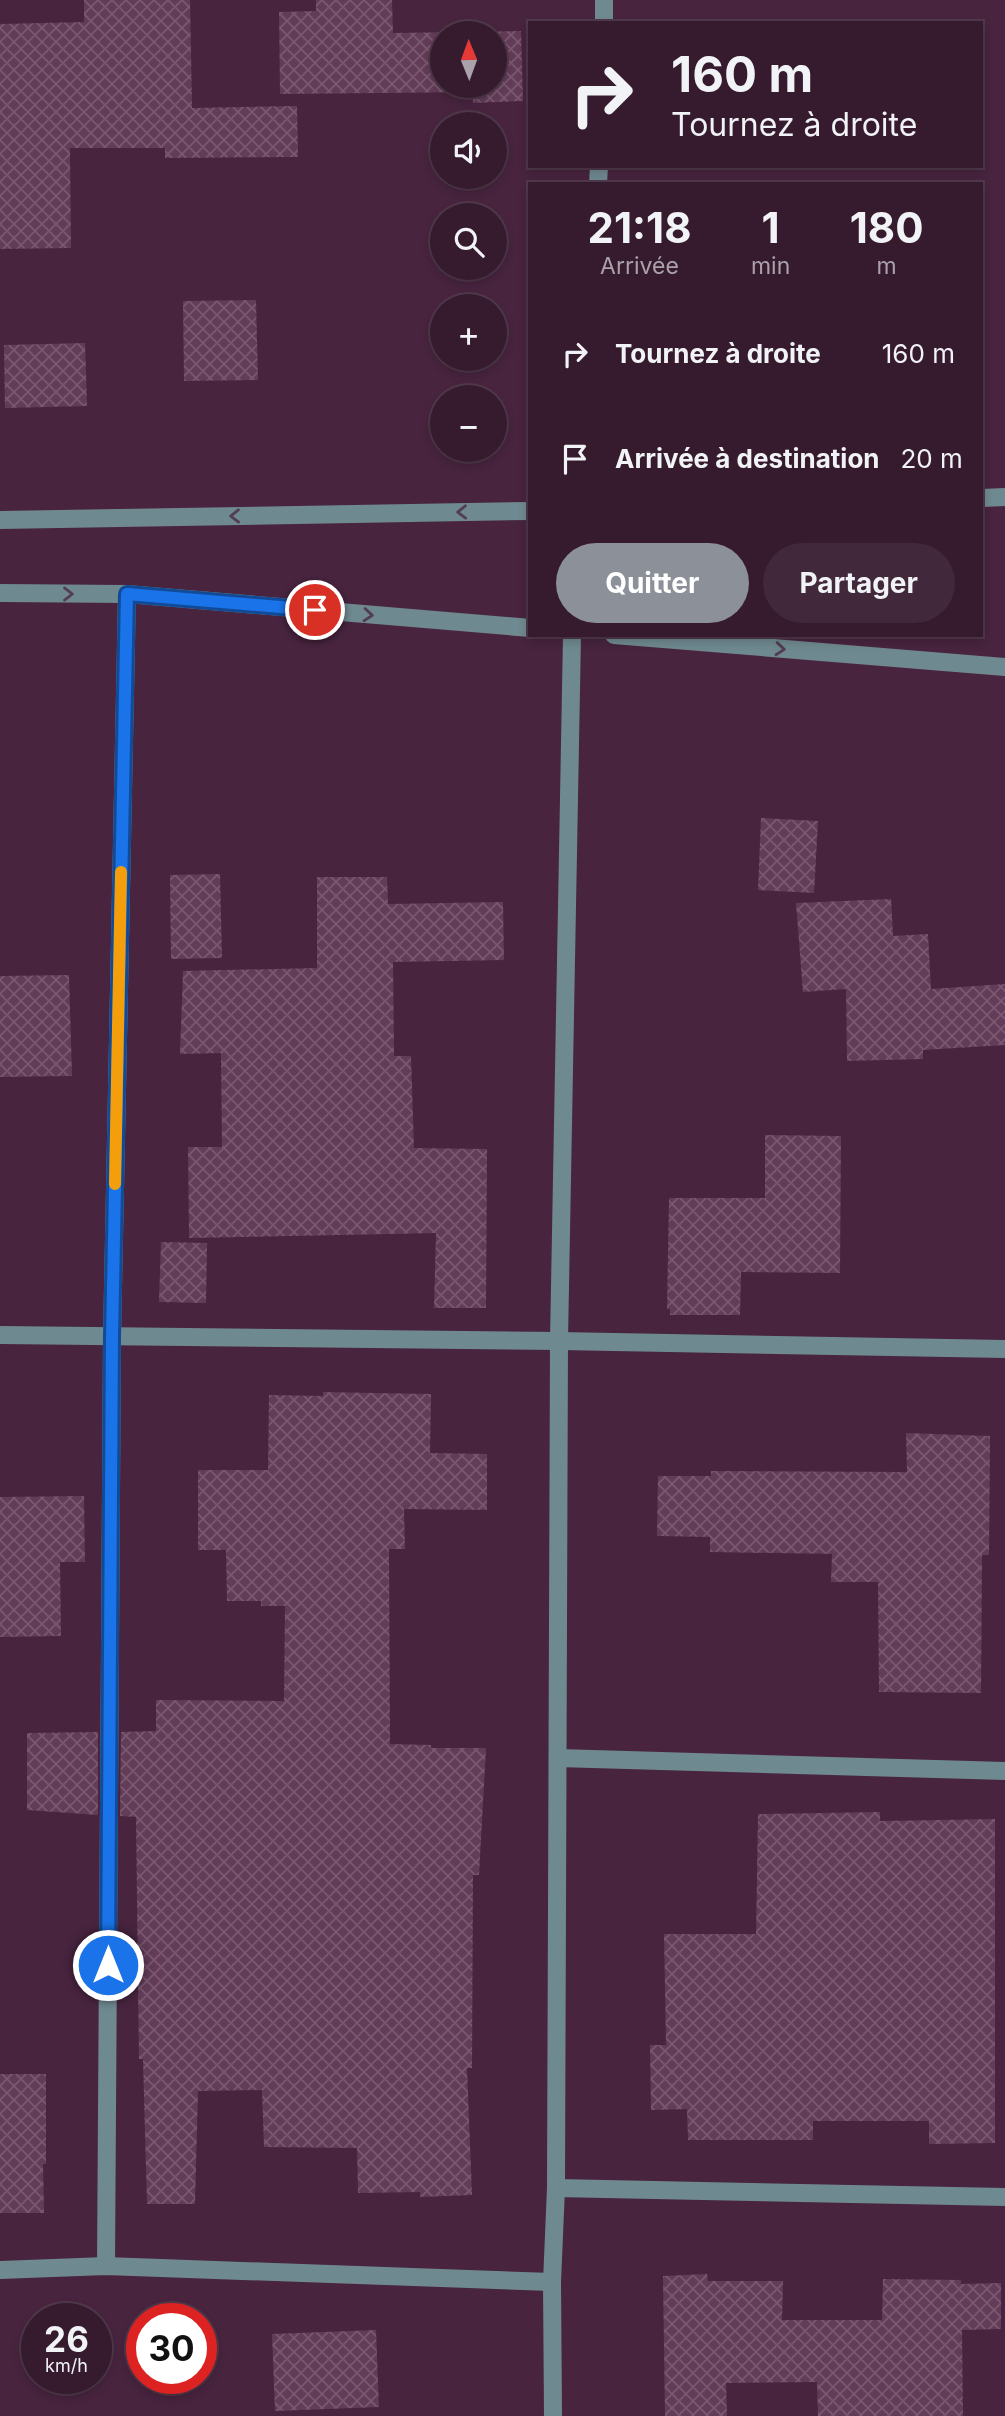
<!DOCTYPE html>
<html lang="fr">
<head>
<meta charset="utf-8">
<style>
	body { margin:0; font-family:Inter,sans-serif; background:#41283b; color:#f1f3f6; height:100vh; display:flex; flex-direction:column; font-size:26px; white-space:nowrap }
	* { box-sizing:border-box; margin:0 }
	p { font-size:23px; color:#aaa1aa }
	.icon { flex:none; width:38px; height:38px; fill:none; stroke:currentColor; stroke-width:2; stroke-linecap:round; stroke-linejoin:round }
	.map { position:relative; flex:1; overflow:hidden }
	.sheet { position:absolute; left:528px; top:182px; width:455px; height:455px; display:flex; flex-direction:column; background:#361b2f; border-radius:0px; box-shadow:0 4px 10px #0003,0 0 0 2px #50394b }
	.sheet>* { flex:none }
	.banner { position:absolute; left:528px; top:21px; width:455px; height:147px; border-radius:0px; box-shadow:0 4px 10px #0003,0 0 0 2px #50394b; background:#361b2f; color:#f1f3f6; overflow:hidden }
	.needle { width:46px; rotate:359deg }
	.tools { position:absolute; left:430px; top:21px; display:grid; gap:14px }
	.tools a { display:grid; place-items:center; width:77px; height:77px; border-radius:50%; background:#361b2f; box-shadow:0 4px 10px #0003,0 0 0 2px #50394b; font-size:35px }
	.speed { position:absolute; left:21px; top:2303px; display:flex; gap:14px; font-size:35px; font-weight:700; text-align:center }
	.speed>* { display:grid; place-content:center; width:91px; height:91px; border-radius:50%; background:#361b2f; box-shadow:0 4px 10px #0003,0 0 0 2px #50394b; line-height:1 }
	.speed small { font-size:18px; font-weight:400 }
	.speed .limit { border:10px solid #d22; background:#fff; color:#111 }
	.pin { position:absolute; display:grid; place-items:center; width:60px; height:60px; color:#fff; margin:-30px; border:4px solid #fff; border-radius:50%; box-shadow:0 2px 7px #0007 }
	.me { position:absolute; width:77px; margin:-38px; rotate:0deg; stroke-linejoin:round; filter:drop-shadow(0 0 5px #0008) }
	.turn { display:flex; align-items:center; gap:24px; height:147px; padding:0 28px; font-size:32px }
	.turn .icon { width:91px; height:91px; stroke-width:2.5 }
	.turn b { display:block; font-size:49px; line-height:60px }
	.eta { display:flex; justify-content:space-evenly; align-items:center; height:119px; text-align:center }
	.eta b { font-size:42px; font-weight:700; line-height:49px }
	.primary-button { display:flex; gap:14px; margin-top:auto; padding:14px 28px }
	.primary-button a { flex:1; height:80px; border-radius:42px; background:#8c9099; color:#fff; font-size:28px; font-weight:700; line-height:80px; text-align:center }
	.primary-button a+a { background:#41283b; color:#f1f3f6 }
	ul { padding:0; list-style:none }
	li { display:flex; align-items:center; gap:21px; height:105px; padding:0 28px }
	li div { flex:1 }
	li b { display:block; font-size:26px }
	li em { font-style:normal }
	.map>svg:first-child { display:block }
	.building { fill:url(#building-cross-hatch); fill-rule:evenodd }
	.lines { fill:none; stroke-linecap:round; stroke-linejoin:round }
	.minor { stroke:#6f8990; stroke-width:18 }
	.oneway { stroke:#523d53 }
	.route-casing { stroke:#114b97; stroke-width:18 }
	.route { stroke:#1a73e8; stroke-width:12 }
	.slow { stroke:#f59e0b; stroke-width:12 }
</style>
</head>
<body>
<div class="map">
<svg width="1005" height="2416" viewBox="0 0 1005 2416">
	<defs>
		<pattern id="building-cross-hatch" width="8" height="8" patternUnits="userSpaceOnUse" patternTransform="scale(1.75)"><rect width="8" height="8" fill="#633c58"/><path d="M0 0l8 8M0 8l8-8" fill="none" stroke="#7a5870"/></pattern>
	</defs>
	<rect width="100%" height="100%" fill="#48243f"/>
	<g class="building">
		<path d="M84,0H190L192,108L297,106L298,157L165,158V148H70L71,248L0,249V24L84,22Z"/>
		<path d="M316,0H392L393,33L521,31L523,101L473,103V92L280,94L279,12L316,11ZM443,33H495V86H443Z"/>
		<path d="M256,300L258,380L184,381L183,301Z"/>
		<path d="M85,343L87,406L5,408L4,345Z"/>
		<path d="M761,818L818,821L814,893L758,890Z"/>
		<path d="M220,874L222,958L171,959L170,875Z"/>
		<path d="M317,877H387L388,904L503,902L504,960L393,962L394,1056H411L414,1148L487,1149L486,1308H434L436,1233L189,1238L188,1147H222L221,1053L180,1054L183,971L317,968Z"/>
		<path d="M891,899L893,936L928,934L931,989L1005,984V1045L923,1050V1059L847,1061L846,989L803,992L796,903Z"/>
		<path d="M69,975L72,1076L0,1077V976Z"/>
		<path d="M765,1135L841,1136L840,1273L741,1272L740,1315H670V1309H667L669,1198H765Z"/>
		<path d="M161,1242L207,1243L206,1303L159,1302Z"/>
		<path d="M323,1392L431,1394L430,1453L487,1454V1510L404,1509L405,1549H389L390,1744L431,1745V1748H486L479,1875H473L472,2068H467L472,2195L420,2197V2192L358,2193L357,2148L264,2147L262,2090L198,2091L195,2204H147L143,2059H139L136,1817L120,1816L121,1732L156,1731V1700L284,1701L285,1606H261V1601H227L226,1550H198V1470H268L269,1395L323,1396Z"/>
		<path d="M906,1433L990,1436L989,1555H982L981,1693L879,1692L878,1582H831L832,1554L710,1552V1537L657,1536L658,1476H711V1471L907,1472Z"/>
		<path d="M84,1496L85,1562H60L61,1636L0,1637V1497Z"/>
		<path d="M98,1732V1815L27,1810V1733Z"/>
		<path d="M880,1812V1821L995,1819V2143L929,2144V2121H813V2140H688L687,2109L651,2110L650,2045H666L664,1934H756L758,1814Z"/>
		<path d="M0,2074H46V2164H43L44,2213H0Z"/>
		<path d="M707,2274L708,2281H783L782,2320H882L883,2279L961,2280V2284L1001,2283V2329L962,2330L963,2416H818L817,2382L726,2383L727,2416H665L663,2276Z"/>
		<path d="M376,2330L379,2407L275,2411L272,2334Z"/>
	</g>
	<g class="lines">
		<g class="minor">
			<path d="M604,23V0"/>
			<path d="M598,184L599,166"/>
			<path d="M982,498L1005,497"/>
			<path d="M0,520L530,511"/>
			<path d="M0,593L127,594L530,628"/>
			<path d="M614,635L1005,667"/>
			<path d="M0,1335L559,1341L1005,1349"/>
			<path d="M558,1758L1005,1771"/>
			<path d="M556,2188L1005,2197"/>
			<path d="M106,2266L112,1337L127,594"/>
			<path d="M0,2270L106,2266L552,2282"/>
			<path d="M553,2416L552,2282L556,2188L559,1341L572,635"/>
		</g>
	</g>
	<defs><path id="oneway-chevron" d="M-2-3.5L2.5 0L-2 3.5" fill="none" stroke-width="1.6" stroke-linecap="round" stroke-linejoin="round" transform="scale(1.75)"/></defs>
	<g class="oneway">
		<use href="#oneway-chevron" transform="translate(462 512) rotate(179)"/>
		<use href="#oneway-chevron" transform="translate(235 516) rotate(179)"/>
		<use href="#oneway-chevron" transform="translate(68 594)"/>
		<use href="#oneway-chevron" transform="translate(368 615) rotate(5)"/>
		<use href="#oneway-chevron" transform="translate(780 649) rotate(5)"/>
	</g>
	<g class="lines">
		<defs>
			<path id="route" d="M108,1965L112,1337L127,594L315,610"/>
		</defs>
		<use href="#route" class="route-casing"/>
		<use href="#route" class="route"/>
		<path class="slow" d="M115,1184L121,872"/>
	</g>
</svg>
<div class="tools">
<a><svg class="needle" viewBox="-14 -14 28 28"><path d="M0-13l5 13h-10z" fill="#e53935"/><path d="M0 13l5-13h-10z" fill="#aaa1aa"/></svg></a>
<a><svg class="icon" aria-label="sound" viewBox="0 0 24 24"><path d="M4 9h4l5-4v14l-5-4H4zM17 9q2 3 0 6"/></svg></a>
<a><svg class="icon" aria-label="search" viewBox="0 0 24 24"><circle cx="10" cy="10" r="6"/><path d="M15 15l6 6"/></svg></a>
<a>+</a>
<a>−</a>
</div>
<div class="speed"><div>26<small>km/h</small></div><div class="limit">30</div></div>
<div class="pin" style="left:315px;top:610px;background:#d93025"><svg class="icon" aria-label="arrive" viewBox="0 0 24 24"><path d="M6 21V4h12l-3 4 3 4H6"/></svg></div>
<svg class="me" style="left:108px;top:1965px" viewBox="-20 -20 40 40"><circle r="17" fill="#1a73e8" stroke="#fff" stroke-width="3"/><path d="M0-11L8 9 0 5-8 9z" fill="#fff"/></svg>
<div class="banner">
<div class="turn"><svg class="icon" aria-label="right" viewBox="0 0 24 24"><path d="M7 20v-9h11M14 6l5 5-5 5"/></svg><div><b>160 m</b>Tournez à droite</div></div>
</div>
<section class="sheet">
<div class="eta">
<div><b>21:18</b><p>Arrivée</p></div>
<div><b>1</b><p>min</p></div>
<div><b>180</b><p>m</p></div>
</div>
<ul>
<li><svg class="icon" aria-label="right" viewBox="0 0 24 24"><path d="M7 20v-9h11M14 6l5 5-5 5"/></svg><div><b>Tournez à droite</b></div><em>160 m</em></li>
<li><svg class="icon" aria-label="arrive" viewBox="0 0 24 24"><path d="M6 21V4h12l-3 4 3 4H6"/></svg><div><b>Arrivée à destination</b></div><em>20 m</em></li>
</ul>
<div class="primary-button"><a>Quitter</a><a>Partager</a></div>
</section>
</div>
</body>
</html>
